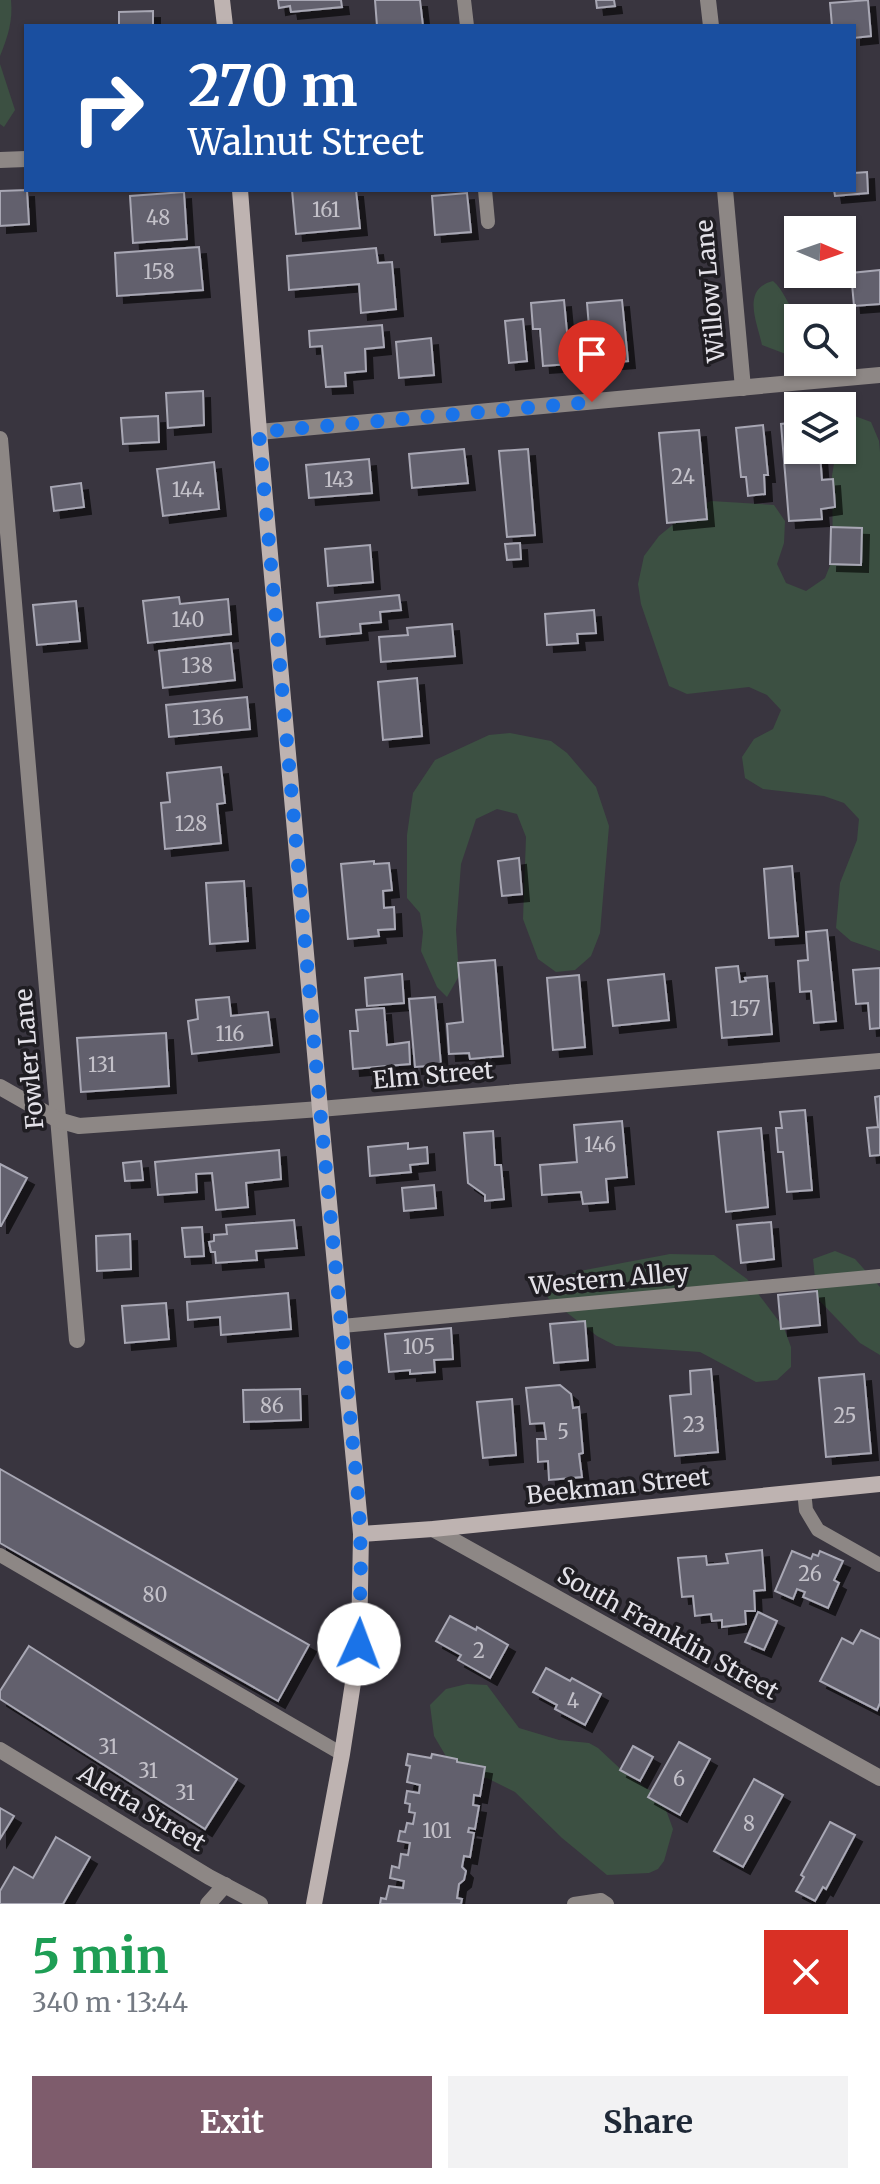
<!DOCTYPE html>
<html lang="en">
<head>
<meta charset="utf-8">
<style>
	body { margin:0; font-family:Merriweather,serif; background:#f2f2f3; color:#1f2937; height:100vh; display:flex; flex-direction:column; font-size:30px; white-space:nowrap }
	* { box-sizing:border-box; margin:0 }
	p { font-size:26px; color:#747a83 }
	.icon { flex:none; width:44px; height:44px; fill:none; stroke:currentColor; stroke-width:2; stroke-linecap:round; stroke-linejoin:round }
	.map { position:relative; height:1904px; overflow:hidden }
	.drawer { display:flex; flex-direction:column; background:#fff; flex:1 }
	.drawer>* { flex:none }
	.guide { position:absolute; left:24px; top:24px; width:832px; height:168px; border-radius:0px; box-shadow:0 2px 6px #0004; background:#1a4fa0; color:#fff; overflow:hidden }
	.needle { width:52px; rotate:92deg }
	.buttons { position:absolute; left:784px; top:216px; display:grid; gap:16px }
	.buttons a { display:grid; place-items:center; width:72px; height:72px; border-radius:0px; background:#fff; box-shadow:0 2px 6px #0004; font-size:40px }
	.pin { position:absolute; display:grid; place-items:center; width:68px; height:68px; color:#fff; margin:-82px -34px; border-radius:50% 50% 50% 0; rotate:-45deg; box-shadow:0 0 8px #0007 }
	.pin .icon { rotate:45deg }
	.me { position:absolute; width:88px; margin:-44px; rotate:2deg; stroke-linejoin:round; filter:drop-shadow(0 0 6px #0008) }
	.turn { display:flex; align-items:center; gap:28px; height:168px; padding:0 32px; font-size:36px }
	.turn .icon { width:104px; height:104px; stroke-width:2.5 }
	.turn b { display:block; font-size:56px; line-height:68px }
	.round { display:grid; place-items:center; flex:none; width:84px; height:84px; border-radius:0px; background:#f2f2f3 }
	.headline { display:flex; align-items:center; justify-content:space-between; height:136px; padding:0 32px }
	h1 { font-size:48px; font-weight:700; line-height:60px; color:#1e9e55 }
	.primary-button { display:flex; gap:16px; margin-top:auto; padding:16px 32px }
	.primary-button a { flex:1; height:92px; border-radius:0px; background:#7e5c6c; color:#fff; font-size:32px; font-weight:700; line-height:92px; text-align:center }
	.primary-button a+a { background:#f2f2f3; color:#1f2937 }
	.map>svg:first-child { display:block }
	.green { fill:#3c5042 }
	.building { fill:#62616d; stroke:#a8a7b4; stroke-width:2; filter:url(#shadow) }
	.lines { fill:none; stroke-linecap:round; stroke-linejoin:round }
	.lane { stroke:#8d8785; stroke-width:14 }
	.street { stroke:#8d8785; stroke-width:16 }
	.secondary { stroke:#beb3b1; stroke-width:16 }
	.route { stroke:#1a73e8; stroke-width:14; stroke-dasharray:0 25.2 }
	.labels { text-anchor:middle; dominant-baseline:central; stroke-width:7; stroke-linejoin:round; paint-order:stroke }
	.number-label { font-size:20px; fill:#c3c1c9 }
	.street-label { font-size:24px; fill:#e3e1e8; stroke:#1f1d22 }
</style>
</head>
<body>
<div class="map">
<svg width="880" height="1904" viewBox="0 0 880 1904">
	<defs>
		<filter id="shadow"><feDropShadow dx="7" dy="7" stdDeviation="0" flood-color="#0009"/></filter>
	</defs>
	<rect width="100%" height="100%" fill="#39353f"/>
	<g class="green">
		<path d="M0,0H11C13,21 8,36 0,56Z"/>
		<path d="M0,64L15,110L4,127L0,124Z"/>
		<path d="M773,281C785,291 788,308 800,318H798V357L791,356L762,345C757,322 741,289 773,281Z"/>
		<path d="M852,415L871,422L879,441L880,452V951L851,941L836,928L840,883L857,840L859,819L844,803L824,796L763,789L745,778L742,757L754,739L773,729L781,710L767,695L749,687L687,694L669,686L641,604L638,584L644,556L659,536L692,509L711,501L774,505L785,521L784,543L777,564L786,583L806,591L825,578L833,558L832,476L836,450H842V428Z"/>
		<path d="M510,733L551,741L567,753L596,787L609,826L600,933L591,956L575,970L556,972L538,959L523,919L526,837L517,814L497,809L476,819L461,864L456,930L459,976L447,997L437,987L421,951L423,932L420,913L407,898V835L413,793L435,760L489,735Z"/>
		<path d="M835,1251L855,1259L880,1287V1355L860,1343L817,1298L813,1259Z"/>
		<path d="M670,1254L714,1255L747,1279L784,1328L791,1347V1367L777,1380L756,1382L700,1352L616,1346L597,1336L548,1298L545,1281L585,1270Z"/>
		<path d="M467,1684L487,1685L519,1728L559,1740L589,1743L598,1748L628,1776L654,1793L666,1810L673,1829L664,1861L658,1869L649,1873L607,1875L562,1838L515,1792L487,1778L466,1775L450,1763L434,1736L430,1705L446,1689Z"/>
	</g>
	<g class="building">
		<path d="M278,0H341L342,7L291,12L290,6L279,8Z"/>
		<path d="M375,0H420L423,26H377Z"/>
		<path d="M596,0H614L615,6L597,8Z"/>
		<path d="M868,0L871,36L854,38V26H832L830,3Z"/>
		<path d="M153,11V26H119V12Z"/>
		<path d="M867,172L868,193L835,196L834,190H854V173Z"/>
		<path d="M27,190L29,224L0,226V191Z"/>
		<path d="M292,190H356L360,228L296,234Z"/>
		<path d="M184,192L187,239L133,243L130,196Z"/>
		<path d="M467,193L471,232L435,235L432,196Z"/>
		<path d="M199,247L203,290L117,296L115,253Z"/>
		<path d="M376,248L378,263L392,262L396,309L361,313L359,284L289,290L287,256Z"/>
		<path d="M880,270V304L854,306L851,273Z"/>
		<path d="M564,300L570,364L543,366L540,329H533L531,303Z"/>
		<path d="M622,300L628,361L592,364L587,303Z"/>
		<path d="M523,319L527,361L509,363L505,321Z"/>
		<path d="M382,325L384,347L365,349L366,371L345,373L346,386L326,387L322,346L310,347L309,331Z"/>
		<path d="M431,338L434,375L399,378L396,342Z"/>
		<path d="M203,391L204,425L168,428L166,393Z"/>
		<path d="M158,416L159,442L123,444L121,418Z"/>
		<path d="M798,422V450H829V452L820,454L822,480L833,479L835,507L821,509L822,519L789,521L781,424Z"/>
		<path d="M763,425L768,475H764L765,494L748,496L746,477H741L736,428Z"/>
		<path d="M699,430L707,519L667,523L659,433Z"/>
		<path d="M464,449L468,483L412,488L409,454Z"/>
		<path d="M528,449L535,535L507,537L499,451Z"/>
		<path d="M369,459L372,493L309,498L306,465Z"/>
		<path d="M214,462L219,509L163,516L157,469Z"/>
		<path d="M81,483L84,507L54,511L51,487Z"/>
		<path d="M831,527L862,528L861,565L830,564Z"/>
		<path d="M520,543L521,559L507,560L505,544Z"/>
		<path d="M370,545L373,582L328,586L325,549Z"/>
		<path d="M399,595L401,610L380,612L381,622L360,624L361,633L320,637L317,603Z"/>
		<path d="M179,597L180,604L228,599L231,634L148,643L143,601Z"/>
		<path d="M76,601L80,641L37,645L33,605Z"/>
		<path d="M594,610L596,633L577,634L578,643L547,645L545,614Z"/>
		<path d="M452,624L455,656L381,662L379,637L408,635L407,628Z"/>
		<path d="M231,643L235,680L163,688L159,651Z"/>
		<path d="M417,678L422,736L383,740L378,682Z"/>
		<path d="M247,697L250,729L169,737L166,705Z"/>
		<path d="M221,767L225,803L217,804L221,843L165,849L161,803L170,802L167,773Z"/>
		<path d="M519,858L522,894L502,896L498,861Z"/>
		<path d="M374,861V864L389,863L392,890L383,891L384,908L394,907L395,929L378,930L379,936L348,939L341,864Z"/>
		<path d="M792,866L798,936L769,938L764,869Z"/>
		<path d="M244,881L248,941L210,944L206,883Z"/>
		<path d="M827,930L836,1021L814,1023L811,991L800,992L798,961L808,960L806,932Z"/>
		<path d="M495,960L503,1056L470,1059L469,1053L449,1054L447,1024L463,1022L458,963Z"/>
		<path d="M738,966L740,982L746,981L745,978L767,976L772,1034L722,1038L716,968Z"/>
		<path d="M880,968V1028L870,1029L868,1003L856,1004L853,970Z"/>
		<path d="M402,974L404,1003L367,1006L365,978Z"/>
		<path d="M664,974L669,1020L613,1026L608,980Z"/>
		<path d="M579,975L585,1047L553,1050L547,978Z"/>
		<path d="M229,997L231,1016L268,1012L272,1045L192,1054L188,1021L198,1019L196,1000Z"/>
		<path d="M435,997L441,1065L415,1067L409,999Z"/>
		<path d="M384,1008L387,1045L409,1042L410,1064L353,1069L350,1031H358L356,1010Z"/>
		<path d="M166,1033L169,1086L81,1092L77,1038Z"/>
		<path d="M880,1096V1155L870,1156L867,1128L878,1127L875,1097Z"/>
		<path d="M805,1110L812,1190L787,1192L783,1152H778L776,1128H782L780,1112Z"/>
		<path d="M622,1121L627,1177L606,1179L608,1202L583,1204L581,1192L542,1195L540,1165L577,1162L574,1125Z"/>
		<path d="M761,1128L768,1207L726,1212L718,1132Z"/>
		<path d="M493,1131L495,1165H501L504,1199L485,1201V1195L468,1183L464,1133Z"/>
		<path d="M408,1143V1149L427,1147L428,1163L410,1165L411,1172L370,1176L368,1147Z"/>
		<path d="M279,1150L281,1179L246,1183L248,1207L216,1210L212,1173L196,1174L197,1192L158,1195L155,1162Z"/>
		<path d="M141,1161L143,1180L125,1181L123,1163Z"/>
		<path d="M0,1164L27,1178L1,1226H0Z"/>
		<path d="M434,1185L436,1208L404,1211L402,1188Z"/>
		<path d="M294,1220L297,1248L256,1251L257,1260L216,1263L215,1252H211L209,1242L214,1241V1235L227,1234L226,1225Z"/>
		<path d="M771,1222L774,1259L741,1263L737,1225Z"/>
		<path d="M202,1227L204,1256L185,1257L182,1228Z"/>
		<path d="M130,1234L131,1269L97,1271L96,1236Z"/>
		<path d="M817,1291L820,1325L781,1329L778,1295Z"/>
		<path d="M288,1293L291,1329L221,1335L220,1317L188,1320L187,1302Z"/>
		<path d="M166,1303L169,1339L125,1343L122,1306Z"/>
		<path d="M585,1321L588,1360L554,1363L550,1324Z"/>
		<path d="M451,1328L453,1359L434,1360L435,1372L410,1374V1370L389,1372L385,1334Z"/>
		<path d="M711,1369L718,1452L675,1456L670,1396L691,1394L690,1371Z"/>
		<path d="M864,1374L871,1453L826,1457L819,1378Z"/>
		<path d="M560,1385L571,1394L573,1408L579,1407L583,1453L579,1454L582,1477L549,1480L548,1461L538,1462L537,1439H546L544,1423L530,1424L526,1388Z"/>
		<path d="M300,1389L301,1420L244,1422L243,1390Z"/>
		<path d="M512,1399L516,1455L483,1458L477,1402Z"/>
		<path d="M0,1469L309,1645L278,1701L0,1543Z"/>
		<path d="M762,1550L765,1590L754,1591L755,1611H745L746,1624L722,1627V1620L712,1621L711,1614L695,1616L693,1596L682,1597L678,1558L706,1556L707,1565L728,1563L726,1554Z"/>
		<path d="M792,1551L811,1559L813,1554L818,1556L820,1551L843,1561L834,1580L839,1583L828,1608L803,1597L805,1592L797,1589L793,1599L775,1591Z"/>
		<path d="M758,1612L777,1621L764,1650L745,1642Z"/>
		<path d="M450,1616L476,1630L477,1627L508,1645L490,1678L458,1660L461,1655L436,1641Z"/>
		<path d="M861,1630L880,1639V1703L877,1710L820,1681L842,1638L853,1644Z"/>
		<path d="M29,1646L237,1779L205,1829L0,1699V1691Z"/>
		<path d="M546,1668L570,1681L572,1678L601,1694L585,1725L555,1709L557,1705L533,1692Z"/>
		<path d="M679,1742L710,1759L680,1815L648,1797Z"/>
		<path d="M633,1746L653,1757L640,1781L620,1770Z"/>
		<path d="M408,1754L431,1758L432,1754L457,1759V1762L485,1767L480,1796L474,1795L473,1805L479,1806L475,1829L469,1828L468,1832L474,1833L470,1857L464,1856L462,1867L466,1871L464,1880L459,1884L457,1898L462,1899L461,1904H380L381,1898L386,1899L389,1886L403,1888L404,1881L390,1878L392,1866L399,1868L401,1854L408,1855L410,1843L398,1841L400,1831L405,1832L407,1823L413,1824L415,1813L409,1812L410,1804L405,1803L407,1791L419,1793L420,1785L407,1782L410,1766L406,1765Z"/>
		<path d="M754,1779L783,1795L743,1867L714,1851Z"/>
		<path d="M0,1808L14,1816L0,1839Z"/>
		<path d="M830,1822L855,1835L826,1889L823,1887L815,1901L796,1891L804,1877L801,1875Z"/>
		<path d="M56,1837L90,1857L63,1904H0V1891L14,1867L33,1878Z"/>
	</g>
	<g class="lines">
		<g class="lane">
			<path d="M464,0L467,26"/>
			<path d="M485,190L488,222"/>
			<path d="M342,1326L880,1276"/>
			<path d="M804,1491L806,1510L818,1530L880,1565"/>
			<path d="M0,1555L342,1754"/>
			<path d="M574,1904L601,1900L607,1904"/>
		</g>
		<g class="street">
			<path d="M708,0L711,26"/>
			<path d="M0,160L26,159"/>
			<path d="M725,190L743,388"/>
			<path d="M259,432L880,375"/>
			<path d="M0,439L77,1340"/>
			<path d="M0,1087L58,1120L79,1126L320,1109L880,1061"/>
			<path d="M433,1529L880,1778"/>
			<path d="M0,1750L209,1877L260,1904"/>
			<path d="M208,1904L225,1885"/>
		</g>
		<g class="secondary">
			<path d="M222,0L225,26"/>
			<path d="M240,190L259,432L320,1109L361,1534L359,1644L342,1754L314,1904"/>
			<path d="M361,1534L433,1529L880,1484"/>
		</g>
	</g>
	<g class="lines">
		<path class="route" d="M359,1644L361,1559L359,1506L320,1109L259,432L592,402"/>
	</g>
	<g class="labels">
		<g class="number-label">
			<text x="326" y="209">161</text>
			<text x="158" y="217">48</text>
			<text x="159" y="271">158</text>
			<text x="683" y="476">24</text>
			<text x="339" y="479">143</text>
			<text x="188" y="489">144</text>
			<text x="188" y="619">140</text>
			<text x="197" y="665">138</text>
			<text x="208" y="717">136</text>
			<text x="191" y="823">128</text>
			<text x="745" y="1008">157</text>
			<text x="230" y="1033">116</text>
			<text x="102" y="1064">131</text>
			<text x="600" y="1144">146</text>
			<text x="419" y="1346">105</text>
			<text x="272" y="1405">86</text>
			<text x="845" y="1415">25</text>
			<text x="694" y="1424">23</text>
			<text x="563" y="1431">5</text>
			<text x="810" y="1573">26</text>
			<text x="155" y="1594">80</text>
			<text x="479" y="1650">2</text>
			<text x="573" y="1700">4</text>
			<text x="108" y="1746">31</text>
			<text x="148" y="1770">31</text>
			<text x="679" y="1778">6</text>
			<text x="185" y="1792">31</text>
			<text x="749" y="1823">8</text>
			<text x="437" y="1830">101</text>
		</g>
		<g class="street-label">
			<text transform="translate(710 291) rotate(-95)">Willow Lane</text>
			<text transform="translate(29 1059) rotate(-95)">Fowler Lane</text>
			<text transform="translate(433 1075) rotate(-5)">Elm Street</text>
			<text transform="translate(609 1279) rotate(-5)">Western Alley</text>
			<text transform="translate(618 1486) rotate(-6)">Beekman Street</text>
			<text transform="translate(668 1633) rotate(29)">South Franklin Street</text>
			<text transform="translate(142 1808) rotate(31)">Aletta Street</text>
		</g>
	</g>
</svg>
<div class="buttons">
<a><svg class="needle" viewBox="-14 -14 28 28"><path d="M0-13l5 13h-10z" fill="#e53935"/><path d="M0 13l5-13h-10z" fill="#747a83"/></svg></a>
<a><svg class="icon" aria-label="search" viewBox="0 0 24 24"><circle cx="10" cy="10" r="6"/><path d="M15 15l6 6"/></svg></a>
<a><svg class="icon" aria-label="layers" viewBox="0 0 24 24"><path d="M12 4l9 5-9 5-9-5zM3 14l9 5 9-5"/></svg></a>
</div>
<div class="pin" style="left:592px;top:402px;background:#d93025"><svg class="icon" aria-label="arrive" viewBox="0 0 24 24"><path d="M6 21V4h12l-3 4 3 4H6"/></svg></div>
<svg class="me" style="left:359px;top:1644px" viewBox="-20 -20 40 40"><circle r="19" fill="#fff"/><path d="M0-13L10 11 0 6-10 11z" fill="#1a73e8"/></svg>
<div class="guide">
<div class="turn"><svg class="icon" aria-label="right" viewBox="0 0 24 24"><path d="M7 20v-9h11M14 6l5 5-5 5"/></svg><div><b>270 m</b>Walnut Street</div></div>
</div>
</div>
<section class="drawer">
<div class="headline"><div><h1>5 min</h1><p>340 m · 13:44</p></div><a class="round" style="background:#d93025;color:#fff"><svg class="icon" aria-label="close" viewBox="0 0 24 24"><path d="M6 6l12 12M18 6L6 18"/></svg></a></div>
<div class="primary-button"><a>Exit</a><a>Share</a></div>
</section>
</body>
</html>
